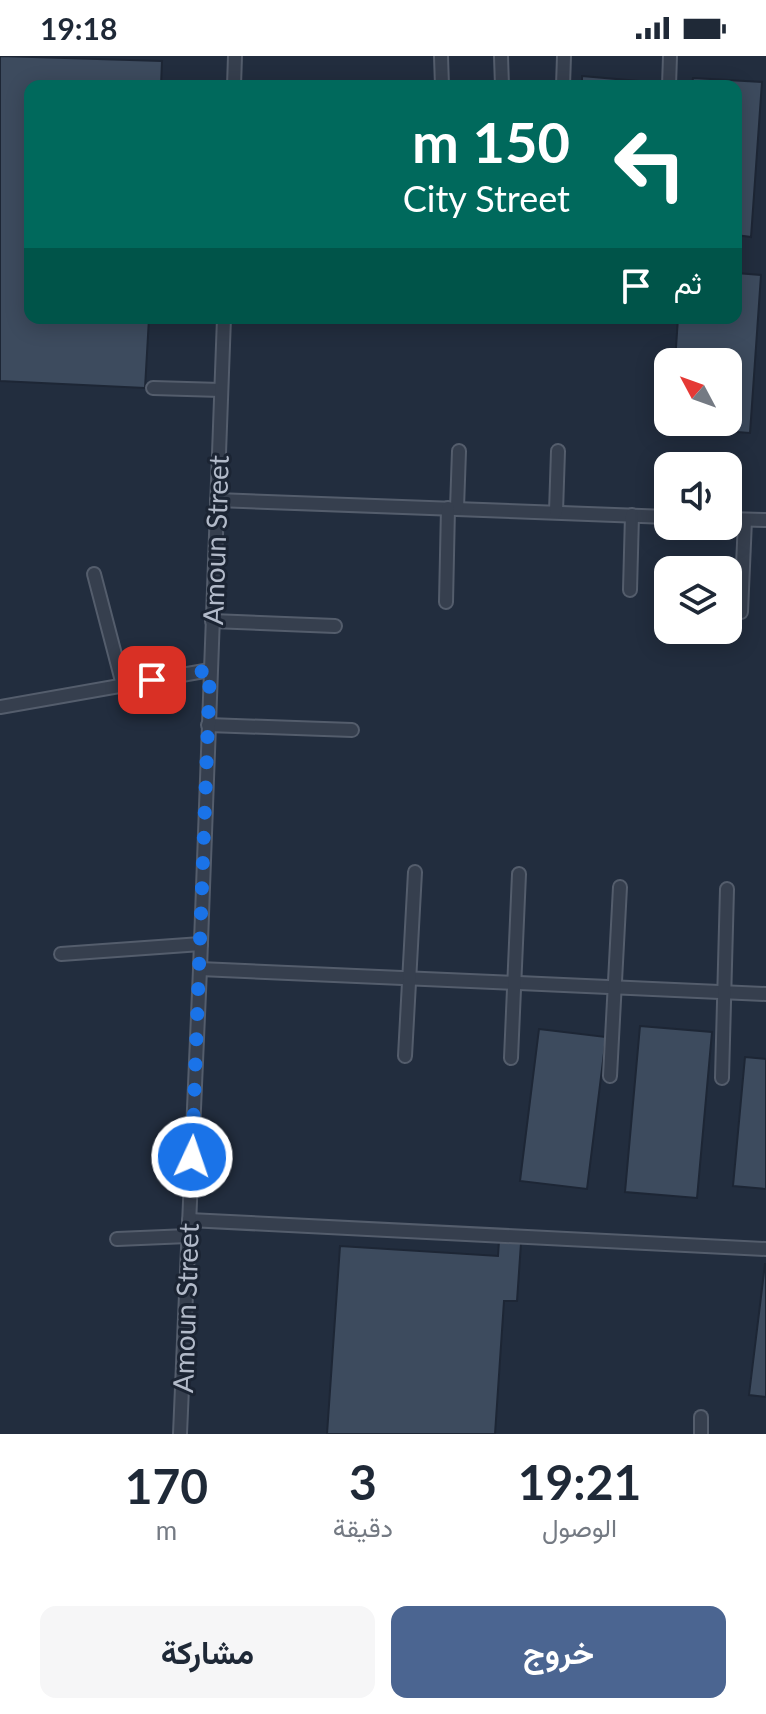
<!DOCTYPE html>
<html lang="ar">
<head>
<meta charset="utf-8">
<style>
	body { margin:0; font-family:Lato,Vazirmatn,sans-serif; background:#f6f6f7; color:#1f2937; direction:rtl; height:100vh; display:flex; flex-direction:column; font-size:30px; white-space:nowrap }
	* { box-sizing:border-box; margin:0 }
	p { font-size:26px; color:#747a83 }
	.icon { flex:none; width:44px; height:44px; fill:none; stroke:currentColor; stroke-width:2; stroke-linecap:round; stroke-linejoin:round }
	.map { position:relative; height:1378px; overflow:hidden; direction:ltr }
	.details { display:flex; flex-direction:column; background:#fff; flex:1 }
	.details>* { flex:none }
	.hud { position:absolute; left:24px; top:24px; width:718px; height:244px; border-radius:16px; box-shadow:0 4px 20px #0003; direction:rtl; background:#00695c; color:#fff; overflow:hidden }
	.needle { width:52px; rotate:311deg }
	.buttons { position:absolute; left:654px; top:292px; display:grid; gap:16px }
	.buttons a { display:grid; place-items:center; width:88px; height:88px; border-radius:16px; background:#fff; box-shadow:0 4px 20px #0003; font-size:40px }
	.pin { position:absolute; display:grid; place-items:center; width:68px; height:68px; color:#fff; margin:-34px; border-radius:16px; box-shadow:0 4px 12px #0006 }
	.me { position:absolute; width:88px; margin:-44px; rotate:3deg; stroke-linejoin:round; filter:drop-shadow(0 0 6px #0008) }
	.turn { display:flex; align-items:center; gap:28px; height:168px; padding:0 40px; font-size:36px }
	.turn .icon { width:104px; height:104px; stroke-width:2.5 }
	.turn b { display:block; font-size:56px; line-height:68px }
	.then { display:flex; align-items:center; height:76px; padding:0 40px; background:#0003; gap:16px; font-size:30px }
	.eta { display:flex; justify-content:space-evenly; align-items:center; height:136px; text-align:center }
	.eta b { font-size:48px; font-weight:700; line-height:56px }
	.action { display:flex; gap:16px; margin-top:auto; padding:16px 40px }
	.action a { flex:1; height:92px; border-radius:16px; background:#4b6591; color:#fff; font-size:32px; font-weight:700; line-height:92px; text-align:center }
	.action a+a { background:#f6f6f7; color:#1f2937 }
	.status { display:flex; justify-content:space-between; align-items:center; height:56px; padding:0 40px; background:#fff; direction:ltr }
	.status svg { height:22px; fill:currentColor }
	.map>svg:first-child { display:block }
	.building { fill:#3d4b5e; stroke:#1d2635; stroke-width:2 }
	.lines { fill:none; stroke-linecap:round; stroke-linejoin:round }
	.service-casing { stroke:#545d6c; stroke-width:16 }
	.service { stroke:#363f4e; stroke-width:12 }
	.route { stroke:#1a73e8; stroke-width:14; stroke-dasharray:0 25.2 }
	.labels { text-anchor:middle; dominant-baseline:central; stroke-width:6; stroke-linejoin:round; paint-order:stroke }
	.street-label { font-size:28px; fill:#b2bac9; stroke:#1b2433 }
</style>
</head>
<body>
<div class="status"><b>19:18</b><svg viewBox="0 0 49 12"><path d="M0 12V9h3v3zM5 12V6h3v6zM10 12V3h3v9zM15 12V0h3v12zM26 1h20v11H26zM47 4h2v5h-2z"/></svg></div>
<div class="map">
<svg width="766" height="1378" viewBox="0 0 766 1378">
	<rect width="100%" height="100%" fill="#222d3e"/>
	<g class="building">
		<path d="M0,0L162,5L161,30H30V262H149L145,332L0,325Z"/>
		<path d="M582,20L661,27V30H582Z"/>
		<path d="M693,22L762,26L751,181L736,179V30H692Z"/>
		<path d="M736,217L761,219L750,377L670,371L671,366H728V306H675L678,262H736Z"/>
		<path d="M640,970L712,976L697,1142L625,1136Z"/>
		<path d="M539,973L606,981L587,1133L520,1125Z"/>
		<path d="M745,1001L766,1003V1133L733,1130Z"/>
		<path d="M499,1185L521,1187L517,1245H504L495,1378H327L340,1190L498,1200Z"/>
		<path d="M765,1208H766V1341L749,1339Z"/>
	</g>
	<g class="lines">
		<defs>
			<g id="service">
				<path d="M441,0L442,30"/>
				<path d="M501,0L502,30"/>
				<path d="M234,30L235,0"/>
				<path d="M563,30L564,0"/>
				<path d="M669,30L670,0"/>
				<path d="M153,332L221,334"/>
				<path d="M217,444L668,461"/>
				<path d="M457,452L459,395"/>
				<path d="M556,456L558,395"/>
				<path d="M662,460L664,410"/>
				<path d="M728,463L766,464"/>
				<path d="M94,518L123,629"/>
				<path d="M630,534L632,459"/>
				<path d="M446,546L448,452"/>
				<path d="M741,556L745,464"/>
				<path d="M212,565L335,570"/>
				<path d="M0,651L210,614"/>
				<path d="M208,669L352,674"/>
				<path d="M61,898L201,888"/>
				<path d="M200,913L766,938"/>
				<path d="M405,1000L415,816"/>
				<path d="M511,1002L519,818"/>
				<path d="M610,1020L620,831"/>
				<path d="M722,1022L727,833"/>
				<path d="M189,1164L766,1193"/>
				<path d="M117,1183L188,1180"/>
				<path d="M180,1378L200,913L224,262"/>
				<path d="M701,1378V1361"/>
			</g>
		</defs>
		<use href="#service" class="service-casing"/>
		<use href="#service" class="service"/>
	</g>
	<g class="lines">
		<path class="route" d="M152,624L210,614L192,1101"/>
	</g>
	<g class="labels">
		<g class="street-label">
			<text transform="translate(215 484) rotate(-88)">Amoun Street</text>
			<text transform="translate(185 1252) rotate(-88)">Amoun Street</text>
		</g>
	</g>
</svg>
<div class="buttons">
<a><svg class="needle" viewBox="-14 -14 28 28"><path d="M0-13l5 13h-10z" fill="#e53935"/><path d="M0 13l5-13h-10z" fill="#747a83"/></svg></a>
<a><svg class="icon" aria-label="sound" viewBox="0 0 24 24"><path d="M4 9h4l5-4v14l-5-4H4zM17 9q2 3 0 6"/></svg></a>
<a><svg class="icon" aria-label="layers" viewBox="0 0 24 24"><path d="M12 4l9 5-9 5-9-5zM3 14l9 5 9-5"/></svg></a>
</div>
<div class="pin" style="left:152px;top:624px;background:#d93025"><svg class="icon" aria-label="arrive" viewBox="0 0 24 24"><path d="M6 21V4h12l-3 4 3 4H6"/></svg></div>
<svg class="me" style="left:192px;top:1101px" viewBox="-20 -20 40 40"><circle r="17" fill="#1a73e8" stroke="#fff" stroke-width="3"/><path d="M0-11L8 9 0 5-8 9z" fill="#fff"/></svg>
<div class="hud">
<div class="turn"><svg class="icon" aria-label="left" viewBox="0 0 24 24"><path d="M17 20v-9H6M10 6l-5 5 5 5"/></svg><div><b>150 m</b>City Street</div></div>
<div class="then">ثم<svg class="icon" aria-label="arrive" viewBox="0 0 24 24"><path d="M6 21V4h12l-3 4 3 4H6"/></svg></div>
</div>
</div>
<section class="details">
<div class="eta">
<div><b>19:21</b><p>الوصول</p></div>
<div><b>3</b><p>دقيقة</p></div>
<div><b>170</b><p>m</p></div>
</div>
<div class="action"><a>خروج</a><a>مشاركة</a></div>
</section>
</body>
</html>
